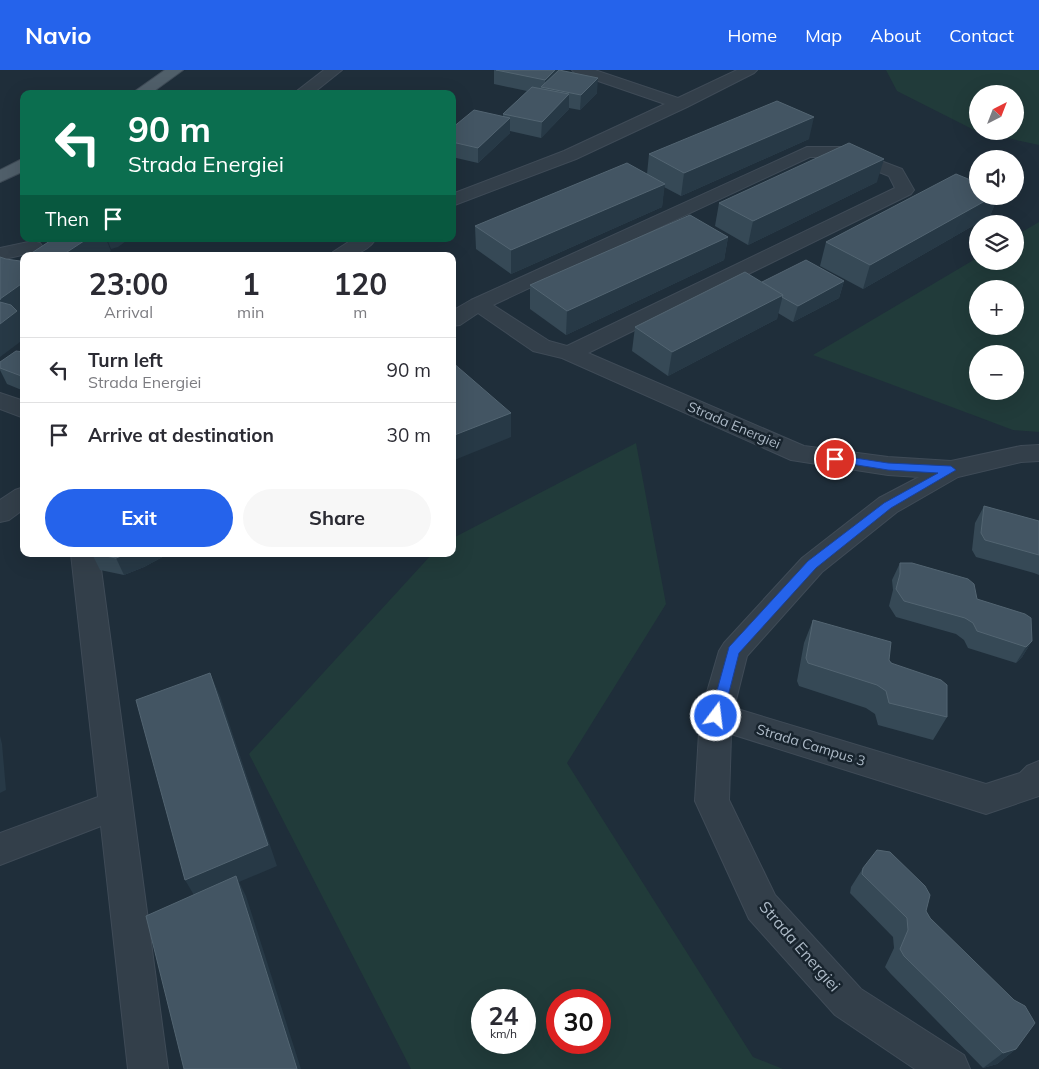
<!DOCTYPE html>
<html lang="en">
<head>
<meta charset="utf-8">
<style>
	body { margin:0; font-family:Mulish,sans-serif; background:#f7f7f7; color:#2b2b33; height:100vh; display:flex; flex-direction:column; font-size:19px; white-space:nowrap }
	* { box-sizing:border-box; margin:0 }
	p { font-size:16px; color:#7c7c81 }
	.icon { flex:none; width:28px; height:28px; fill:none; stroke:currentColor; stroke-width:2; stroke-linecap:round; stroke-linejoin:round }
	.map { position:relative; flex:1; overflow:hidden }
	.details { position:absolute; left:20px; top:182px; width:436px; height:305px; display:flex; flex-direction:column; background:#fff; border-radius:10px; box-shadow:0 5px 20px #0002 }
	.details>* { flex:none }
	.guide { position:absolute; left:20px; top:20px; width:436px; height:152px; border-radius:10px; box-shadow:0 5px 20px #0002; background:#0b6e4f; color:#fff; overflow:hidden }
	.needle { width:32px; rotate:42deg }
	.buttons { position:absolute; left:969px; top:15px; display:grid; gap:10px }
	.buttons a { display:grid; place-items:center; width:55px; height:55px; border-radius:50%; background:#fff; box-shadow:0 5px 20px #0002; font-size:25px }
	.speed { position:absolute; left:471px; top:919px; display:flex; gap:10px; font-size:25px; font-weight:700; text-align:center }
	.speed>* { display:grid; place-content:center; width:65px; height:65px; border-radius:50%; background:#fff; box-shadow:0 5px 20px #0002; line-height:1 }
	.speed small { font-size:12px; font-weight:400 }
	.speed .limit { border:8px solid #d22; background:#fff; color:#111 }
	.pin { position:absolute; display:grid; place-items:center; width:42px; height:42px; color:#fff; margin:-21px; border:2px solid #fff; border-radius:50%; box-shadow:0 1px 5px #0007 }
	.me { position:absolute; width:55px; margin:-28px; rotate:15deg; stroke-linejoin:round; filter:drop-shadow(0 0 4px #0008) }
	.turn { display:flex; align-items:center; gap:18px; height:105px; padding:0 25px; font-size:22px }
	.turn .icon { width:65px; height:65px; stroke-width:2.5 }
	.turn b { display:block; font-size:35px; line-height:42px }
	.then { display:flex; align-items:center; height:48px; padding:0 25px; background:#0003; gap:10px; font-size:19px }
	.eta { display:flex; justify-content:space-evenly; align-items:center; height:85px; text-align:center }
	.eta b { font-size:30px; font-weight:700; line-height:35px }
	.button { display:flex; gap:10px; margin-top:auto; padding:10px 25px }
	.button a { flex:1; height:58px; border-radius:30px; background:#2563eb; color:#fff; font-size:20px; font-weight:700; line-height:58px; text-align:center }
	.button a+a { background:#f7f7f7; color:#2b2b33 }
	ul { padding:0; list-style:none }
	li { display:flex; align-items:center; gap:15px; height:65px; padding:0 25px; border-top:1px solid #e1e1e2 }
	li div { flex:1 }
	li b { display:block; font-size:19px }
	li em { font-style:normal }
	header { display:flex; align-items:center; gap:30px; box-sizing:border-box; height:70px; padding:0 25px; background:#2563eb; color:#fff }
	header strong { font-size:24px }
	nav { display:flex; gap:28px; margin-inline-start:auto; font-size:18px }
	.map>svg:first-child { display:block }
	.green { fill:#213b3a; fill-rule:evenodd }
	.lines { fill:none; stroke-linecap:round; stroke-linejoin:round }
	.minor-casing { stroke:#3f4b57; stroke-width:2 }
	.major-casing { stroke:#3f4b57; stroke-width:2 }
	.minor { fill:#333f4a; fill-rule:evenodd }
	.major { fill:#505f6a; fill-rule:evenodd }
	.wall { fill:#364956 }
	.shaded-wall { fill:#273946 }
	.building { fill:#435563; stroke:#536572 }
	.route { fill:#2563eb; stroke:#184099 }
	.labels { text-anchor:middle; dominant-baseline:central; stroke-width:5; stroke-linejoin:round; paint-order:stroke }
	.street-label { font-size:14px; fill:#adbac7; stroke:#18242e }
	.near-street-label { font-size:16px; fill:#adbac7; stroke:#18242e }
</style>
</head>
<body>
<header>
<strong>Navio</strong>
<nav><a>Home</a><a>Map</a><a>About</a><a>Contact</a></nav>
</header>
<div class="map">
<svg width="1039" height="999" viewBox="0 0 1039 999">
	<rect width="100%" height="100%" fill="#1f2e3a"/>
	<g class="green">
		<path d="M886,0H1039V75L976,61L897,21ZM978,24H1015V61H978Z"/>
		<path d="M1039,152V362L1013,360L813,285L977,188L978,191H1015V166ZM978,219H1015V256H978ZM978,284H1015V321H978Z"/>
		<path d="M636,373L666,534L567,693L753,987L783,999H411L249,684L432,484H452L453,468ZM482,930H525V972H482ZM558,930H600V972H558Z"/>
	</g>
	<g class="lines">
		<defs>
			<g id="minor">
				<path d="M324,0H342L312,24H293Z"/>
				<path d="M572,0H595L678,28L737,0H757L754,3L687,37L576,89L452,136V124L564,81L665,34L575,3Z"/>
				<path d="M807,77H844L902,99L914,120L911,124L588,283L804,376L888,387L951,391L1021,376L1039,375V391L1021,392L958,407L897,442L822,502L747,586L734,638L986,714L1020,703L1027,696L1039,691V726L986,744L731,664L729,730L775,825L861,919L964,985L970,999H915L835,945L749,849L695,731L700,646L719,581L724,573L802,488L879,428L919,407L888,405L791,390L562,288L533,281L478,243L460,255L452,256V241L471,230ZM810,87H842L889,106L895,118L567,276L549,271L493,235Z"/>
				<path d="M353,169H376C364,186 348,186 330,186L333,182Z"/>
				<path d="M33,171L40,173L43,177L40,181L0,190V178Z"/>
				<path d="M0,323L24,331V348L0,339Z"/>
				<path d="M24,417V439L9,450L0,452V430L15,420Z"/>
				<path d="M71,484H99L168,999H128L101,756L0,795V763L98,727Z"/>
			</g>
			<g id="major">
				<path d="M165,0H183L150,24H131Z"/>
				<path d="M24,88V101L0,112V100Z"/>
			</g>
		</defs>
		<use href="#minor" class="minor-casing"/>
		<use href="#major" class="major-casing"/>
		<use href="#minor" class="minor"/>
		<use href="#major" class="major"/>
	</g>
	<g class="wall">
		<path d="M494,0H562L597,23L580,40L569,38V39L541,68L510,61V63L478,93L452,87V58L503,46V44L527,21L494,14Z"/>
		<path d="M809,69L681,126L664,117L662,137L511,204L476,179L475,156L647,104L649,84Z"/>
		<path d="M877,112L748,175L715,156L719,133Z"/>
		<path d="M978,126H998L990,146L863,219L820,196L826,172Z"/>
		<path d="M728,167L724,190L566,265L530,239V215Z"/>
		<path d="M844,211L839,228L793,252L778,243L777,249L668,306L632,281L635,257L762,212Z"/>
		<path d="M24,282V321L7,314L0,300V292Z"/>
		<path d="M984,436L1039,451V505L1034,503L976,487L972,480L975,453Z"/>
		<path d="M92,484H168L144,497L124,505L100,500Z"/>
		<path d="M900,493L977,529L1032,571L1022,587L1016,593L968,578L964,570L956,564L896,547L889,536L893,520L892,510Z"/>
		<path d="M813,550L889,590L947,647L933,670L878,655L875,644L866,638L799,616L797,611L804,573Z"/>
		<path d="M863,798L926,841L1016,979L997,994L983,998L890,903L885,897L894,878L893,867L850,823L851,817Z"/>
	</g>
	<g class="shaded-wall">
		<path d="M555,0H562V8L545,17V10Z"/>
		<path d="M598,8L597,23L580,40L581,25Z"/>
		<path d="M569,24V39L541,68L542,52Z"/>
		<path d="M814,47L809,69L681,126L684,103Z"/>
		<path d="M510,48V63L478,93V78Z"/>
		<path d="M884,89L877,112L748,175L753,151Z"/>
		<path d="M665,114L662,137L511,204V180Z"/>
		<path d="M994,126H998L990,146L863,219L870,195Z"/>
		<path d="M728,167L724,190L566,265L567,241Z"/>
		<path d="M87,169H106L111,181L104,186H61Z"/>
		<path d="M107,169H129L118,177L111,179Z"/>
		<path d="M844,211L839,228L793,252L798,236Z"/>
		<path d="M24,212V244L20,247L24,255V269L0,287V229Z"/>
		<path d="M783,225L777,249L668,306L672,282Z"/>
		<path d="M511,343V367L452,391V366Z"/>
		<path d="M127,484H168L144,497L124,505L116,488Z"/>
		<path d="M1032,571L1022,587L1016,593L1026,577Z"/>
		<path d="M210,603L220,626L277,796L239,812L246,826L301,999H297L185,810Z"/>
		<path d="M0,666L2,674L6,720L0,723Z"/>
		<path d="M1016,979L997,994L983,998L1003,983Z"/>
	</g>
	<g class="building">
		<path d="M496,0H555L545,10Z"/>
		<path d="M559,0L598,8L581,25L541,17Z"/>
		<path d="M532,17L569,24L542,52L503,44Z"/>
		<path d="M777,31L814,47L684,103L649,84Z"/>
		<path d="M474,40L510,48L478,78L452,72V58Z"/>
		<path d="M849,73L884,89L753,151L719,133Z"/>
		<path d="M627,93L665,114L511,180L475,156Z"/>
		<path d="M956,104L978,113V126H994L870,195L826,172Z"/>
		<path d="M690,145L728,167L567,241L530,215Z"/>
		<path d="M53,169H87L61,186H27Z"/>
		<path d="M0,187L6,189L20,191L24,189V212L0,229V230Z"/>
		<path d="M806,190L844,211L798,236L782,227L783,225L762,212Z"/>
		<path d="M745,202L783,225L672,282L635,257Z"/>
		<path d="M0,232L11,235L17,241L0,254Z"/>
		<path d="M16,281L24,282V307L0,298V292Z"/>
		<path d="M452,292L511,343L452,366Z"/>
		<path d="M984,436L1039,451V485L985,470L981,463Z"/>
		<path d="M95,484H127L116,488Z"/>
		<path d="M900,493H912L968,509L974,514L977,529L1025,544L1031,548L1032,571L1026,577L977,561L973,553L965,548L904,531L896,519L900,504Z"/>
		<path d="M813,550L891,572L889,590L891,593L941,610L947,615V647L889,633L886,621L877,615L808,593L806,588Z"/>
		<path d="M210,603L268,775L185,810L136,630Z"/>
		<path d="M877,780L890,782L925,816L930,825L926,841L930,848L1014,930L1025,936L1035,953L1016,979L1003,983L904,886L900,879L908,860L907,848L862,804L863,798Z"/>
		<path d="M236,806L297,999H184L146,846Z"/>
	</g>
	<path class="route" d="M835,385L888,393L951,396L956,400L891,438L816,498L739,583L723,646L721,650L716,651L712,650L710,646L729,577L808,491L884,433L938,403L888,400L832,391L830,389Z"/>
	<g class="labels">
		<g class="street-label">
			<text transform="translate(734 355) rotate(23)">Strada Energiei</text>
			<text transform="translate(811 675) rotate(17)">Strada Campus 3</text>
		</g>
		<g class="near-street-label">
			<text transform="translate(800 876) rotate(49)">Strada Energiei</text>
		</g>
	</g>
</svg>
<div class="buttons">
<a><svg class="needle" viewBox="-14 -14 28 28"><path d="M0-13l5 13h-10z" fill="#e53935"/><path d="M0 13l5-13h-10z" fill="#7c7c81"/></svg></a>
<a><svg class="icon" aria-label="sound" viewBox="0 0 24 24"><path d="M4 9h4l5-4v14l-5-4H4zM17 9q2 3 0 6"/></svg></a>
<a><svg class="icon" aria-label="layers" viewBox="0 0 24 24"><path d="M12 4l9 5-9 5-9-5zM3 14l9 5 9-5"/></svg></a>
<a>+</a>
<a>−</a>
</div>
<div class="speed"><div>24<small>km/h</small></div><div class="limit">30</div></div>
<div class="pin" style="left:835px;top:389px;background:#d93025"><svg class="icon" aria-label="arrive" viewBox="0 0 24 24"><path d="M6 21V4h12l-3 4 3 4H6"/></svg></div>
<svg class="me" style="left:716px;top:646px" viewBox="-20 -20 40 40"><circle r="17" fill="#2563eb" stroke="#fff" stroke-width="3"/><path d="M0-11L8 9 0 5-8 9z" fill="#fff"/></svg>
<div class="guide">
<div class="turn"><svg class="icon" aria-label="left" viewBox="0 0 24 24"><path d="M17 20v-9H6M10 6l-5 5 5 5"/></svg><div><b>90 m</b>Strada Energiei</div></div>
<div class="then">Then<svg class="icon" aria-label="arrive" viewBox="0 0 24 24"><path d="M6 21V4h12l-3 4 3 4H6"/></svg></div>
</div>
<section class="details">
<div class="eta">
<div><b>23:00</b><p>Arrival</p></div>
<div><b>1</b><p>min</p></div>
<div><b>120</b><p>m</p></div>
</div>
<ul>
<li><svg class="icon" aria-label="left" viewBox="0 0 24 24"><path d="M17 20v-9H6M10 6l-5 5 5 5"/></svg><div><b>Turn left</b><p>Strada Energiei</p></div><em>90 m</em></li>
<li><svg class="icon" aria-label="arrive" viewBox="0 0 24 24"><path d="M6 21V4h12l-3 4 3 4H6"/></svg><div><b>Arrive at destination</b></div><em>30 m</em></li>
</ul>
<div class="button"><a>Exit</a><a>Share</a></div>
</section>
</div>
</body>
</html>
